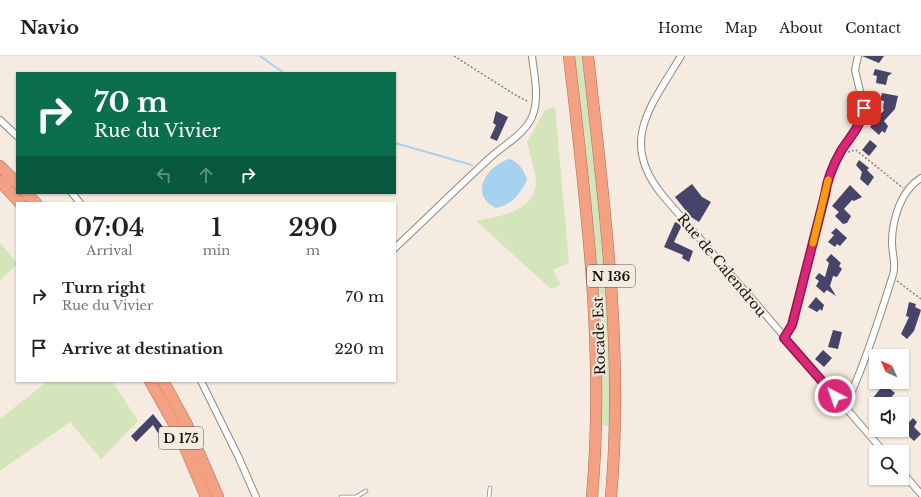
<!DOCTYPE html>
<html lang="en">
<head>
<meta charset="utf-8">
<style>
	body { margin:0; font-family:"Libre Baskerville",serif; background:#f6f6f6; color:#222; height:100vh; display:flex; flex-direction:column; font-size:15px; white-space:nowrap }
	* { box-sizing:border-box; margin:0 }
	p { font-size:13px; color:#767676 }
	.icon { flex:none; width:22px; height:22px; fill:none; stroke:currentColor; stroke-width:2; stroke-linecap:round; stroke-linejoin:round }
	.map { position:relative; flex:1; overflow:hidden }
	.drawer { position:absolute; left:16px; top:146px; width:380px; height:180px; display:flex; flex-direction:column; background:#fff; border-radius:0px; box-shadow:0 1px 3px #0004 }
	.drawer>* { flex:none }
	.top-card { position:absolute; left:16px; top:16px; width:380px; height:122px; border-radius:0px; box-shadow:0 1px 3px #0004; background:#0b6e4f; color:#fff; overflow:hidden }
	.needle { width:26px; rotate:315deg }
	.fabs { position:absolute; left:869px; top:293px; display:grid; gap:8px }
	.fabs a { display:grid; place-items:center; width:40px; height:40px; border-radius:0px; background:#fff; box-shadow:0 1px 3px #0004; font-size:20px }
	.pin { position:absolute; display:grid; place-items:center; width:34px; height:34px; color:#fff; margin:-17px; border-radius:8px; box-shadow:0 2px 6px #0006 }
	.me { position:absolute; width:44px; margin:-22px; rotate:319deg; stroke-linejoin:round; filter:drop-shadow(0 0 3px #0008) }
	.turn { display:flex; align-items:center; gap:14px; height:84px; padding:0 12px; font-size:18px }
	.turn .icon { width:52px; height:52px; stroke-width:2.5 }
	.turn b { display:block; font-size:28px; line-height:34px }
	.lanes { display:flex; align-items:center; height:38px; padding:0 12px; background:#0003; justify-content:center; gap:20px; direction:ltr }
	.lanes .off { opacity:.35 }
	.eta { display:flex; justify-content:space-evenly; align-items:center; height:68px; text-align:center }
	.eta b { font-size:24px; font-weight:600; line-height:28px }
	ul { padding:0; list-style:none }
	li { display:flex; align-items:center; gap:12px; height:52px; padding:0 12px }
	li div { flex:1 }
	li b { display:block; font-size:15px }
	li em { font-style:normal }
	header { display:flex; align-items:center; gap:24px; box-sizing:border-box; height:56px; padding:0 20px; background:#fff; border-bottom:1px solid #e0e0e0 }
	header strong { font-size:19px }
	nav { display:flex; gap:22px; margin-inline-start:auto; font-size:14px }
	.map>svg:first-child { display:block }
	.green { fill:#d4e5bb }
	.water { fill:#a6d1ef }
	.lines { fill:none; stroke-linecap:round; stroke-linejoin:round }
	.stream { stroke:#a6d1ef; stroke-width:2 }
	.building { fill:#464469 }
	.lane-casing { stroke:#90887e; stroke-width:4.5 }
	.street-casing { stroke:#90887e; stroke-width:8 }
	.highway-casing { stroke:#a76f5b; stroke-width:12 }
	.path { stroke:#8a837c; stroke-width:1.5; stroke-dasharray:2 2; stroke-linecap:butt }
	.lane { stroke:#fff; stroke-width:3 }
	.street { stroke:#fff; stroke-width:6 }
	.highway { stroke:#f4a083; stroke-width:11 }
	.route-casing { stroke:#8e194d; stroke-width:10 }
	.route { stroke:#db2777; stroke-width:7 }
	.slow { stroke:#f59e0b; stroke-width:7 }
	.labels { text-anchor:middle; dominant-baseline:central; stroke-width:4; stroke-linejoin:round; paint-order:stroke }
	.shield { fill:#f5ebe0; stroke:#5a544e; stroke-width:1 }
	.shield-label { font-size:13px; font-weight:bold; fill:#171410 }
	.street-label { font-size:14px; fill:#171410; stroke:#f5ebe0 }
</style>
</head>
<body>
<header>
<strong>Navio</strong>
<nav><a>Home</a><a>Map</a><a>About</a><a>Contact</a></nav>
</header>
<div class="map">
<svg width="921" height="441" viewBox="0 0 921 441">
	<rect width="100%" height="100%" fill="#f5ebe0"/>
	<g class="green">
		<path d="M575,0H582L602,174L610,292V370L601,369L602,272L599,229Z"/>
		<path d="M555,51L569,207L553,214L561,229L551,233L476,165C499,160 531,157 536,129C537,119 529,96 527,86L545,54Z"/>
		<path d="M0,187L17,207V209L0,224Z"/>
		<path d="M48,325H112L138,365L101,403L70,366L0,415V361L1,362Z"/>
	</g>
	<path class="water" d="M509,103C519,106 524,114 527,124C519,139 513,148 496,152C468,138 487,110 509,103Z"/>
	<g class="lines">
		<g class="stream">
			<path d="M260,0L284,17"/>
			<path d="M395,87L472,109"/>
		</g>
	</g>
	<g class="building">
		<path d="M862,0H884L879,7Z"/>
		<path d="M875,13L892,17L888,20L886,29L876,27L877,20L873,19Z"/>
		<path d="M882,37L898,40L895,53L884,65L888,70L885,77L882,75L879,79L870,71L884,54L883,52L884,45L880,44Z"/>
		<path d="M496,55L508,61L497,85L490,82L496,69L493,67Z"/>
		<path d="M870,84L877,90L869,100L862,94Z"/>
		<path d="M859,104L869,112L867,114L874,121L868,130L860,123L862,116L856,109Z"/>
		<path d="M692,128L702,141L711,146L699,166L691,161L675,141Z"/>
		<path d="M850,129L862,141L854,145L852,144L844,153L851,160L847,167L843,168L835,160L839,156L832,150Z"/>
		<path d="M675,166L682,169L674,186L693,195L689,206L682,202L683,199L664,191Z"/>
		<path d="M836,172L847,182L840,190L837,188L835,191L828,186L834,179L831,177Z"/>
		<path d="M831,198L841,207L839,210L842,213L837,221L833,220L830,230L836,240L827,234L824,237L816,230L819,225L815,222L819,217L825,221L829,207L826,204Z"/>
		<path d="M816,241L824,249L822,255L820,253L817,256L808,251Z"/>
		<path d="M909,246L916,248L915,251L921,254L914,275L907,283L901,278L909,261L906,260Z"/>
		<path d="M833,274L842,276L838,293L828,291Z"/>
		<path d="M823,294L832,302L824,311L815,303Z"/>
		<path d="M884,328L895,337L889,344L886,341L880,348H878L872,343Z"/>
		<path d="M153,358L164,372L158,377L153,369L136,386L131,380Z"/>
		<path d="M913,362L917,366L914,371L921,378L914,385L902,374V364L907,368Z"/>
	</g>
	<g class="lines">
		<defs>
			<g id="lane">
				<path d="M341,441H356L366,435"/>
				<path d="M489,441L490,432"/>
			</g>
			<g id="street">
				<path d="M681,0C650,51 618,87 664,141L884,396"/>
				<path d="M0,64L17,80"/>
				<path d="M72,137L80,147"/>
				<path d="M395,192C428,161 460,129 493,99C506,88 525,77 532,61C540,42 534,19 532,0"/>
				<path d="M785,282L792,269L825,139L827,126L840,97L863,60L864,52L855,14L858,0"/>
				<path d="M201,325L238,400L256,441"/>
				<path d="M844,350C850,343 853,332 857,323C871,289 881,257 892,222C897,210 892,199 892,186C892,164 901,134 921,122"/>
				<path d="M902,416L921,438"/>
			</g>
			<g id="highway">
				<path d="M569,0C586,147 605,293 592,441"/>
				<path d="M588,0C604,147 624,293 611,441"/>
				<path d="M0,110L17,127"/>
				<path d="M0,125L20,147"/>
				<path d="M26,137L36,147"/>
				<path d="M150,325L178,375L206,441"/>
				<path d="M163,325L186,367L218,441"/>
			</g>
		</defs>
		<use href="#lane" class="lane-casing"/>
		<use href="#street" class="street-casing"/>
		<use href="#highway" class="highway-casing"/>
		<g class="path">
			<path d="M454,0L517,40L529,46"/>
			<path d="M848,96L856,94L903,132"/>
			<path d="M897,225L921,243"/>
		</g>
		<use href="#lane" class="lane"/>
		<use href="#street" class="street"/>
		<use href="#highway" class="highway"/>
	</g>
	<g class="lines">
		<defs>
			<path id="route" d="M835,340L784,282L792,269L825,139C827,124 833,109 841,95C850,81 862,69 864,52"/>
		</defs>
		<use href="#route" class="route-casing"/>
		<use href="#route" class="route"/>
		<path class="slow" d="M813,187L828,124"/>
	</g>
	<g class="labels">
		<g class="shield">
			<rect x="587" y="209" width="48" height="22" rx="3"/>
			<rect x="159" y="371" width="44" height="22" rx="3"/>
		</g>
		<g class="shield-label">
			<text x="611" y="220">N 136</text>
			<text x="181" y="382">D 175</text>
		</g>
		<g class="street-label">
			<text transform="translate(722 209) rotate(50)">Rue de Calendrou</text>
			<text transform="translate(599 280) rotate(-92)">Rocade Est</text>
		</g>
	</g>
</svg>
<div class="fabs">
<a><svg class="needle" viewBox="-14 -14 28 28"><path d="M0-13l5 13h-10z" fill="#e53935"/><path d="M0 13l5-13h-10z" fill="#767676"/></svg></a>
<a><svg class="icon" aria-label="sound" viewBox="0 0 24 24"><path d="M4 9h4l5-4v14l-5-4H4zM17 9q2 3 0 6"/></svg></a>
<a><svg class="icon" aria-label="search" viewBox="0 0 24 24"><circle cx="10" cy="10" r="6"/><path d="M15 15l6 6"/></svg></a>
</div>
<div class="pin" style="left:864px;top:52px;background:#d93025"><svg class="icon" aria-label="arrive" viewBox="0 0 24 24"><path d="M6 21V4h12l-3 4 3 4H6"/></svg></div>
<svg class="me" style="left:835px;top:340px" viewBox="-20 -20 40 40"><circle r="17" fill="#db2777" stroke="#fff" stroke-width="3"/><path d="M0-11L8 9 0 5-8 9z" fill="#fff"/></svg>
<div class="top-card">
<div class="turn"><svg class="icon" aria-label="right" viewBox="0 0 24 24"><path d="M7 20v-9h11M14 6l5 5-5 5"/></svg><div><b>70 m</b>Rue du Vivier</div></div>
<div class="lanes"><svg class="icon off" aria-label="left" viewBox="0 0 24 24"><path d="M17 20v-9H6M10 6l-5 5 5 5"/></svg><svg class="icon off" aria-label="ahead" viewBox="0 0 24 24"><path d="M12 20V5M6 11l6-6 6 6"/></svg><svg class="icon" aria-label="right" viewBox="0 0 24 24"><path d="M7 20v-9h11M14 6l5 5-5 5"/></svg></div>
</div>
<section class="drawer">
<div class="eta">
<div><b>07:04</b><p>Arrival</p></div>
<div><b>1</b><p>min</p></div>
<div><b>290</b><p>m</p></div>
</div>
<ul>
<li><svg class="icon" aria-label="right" viewBox="0 0 24 24"><path d="M7 20v-9h11M14 6l5 5-5 5"/></svg><div><b>Turn right</b><p>Rue du Vivier</p></div><em>70 m</em></li>
<li><svg class="icon" aria-label="arrive" viewBox="0 0 24 24"><path d="M6 21V4h12l-3 4 3 4H6"/></svg><div><b>Arrive at destination</b></div><em>220 m</em></li>
</ul>
</section>
</div>
</body>
</html>
